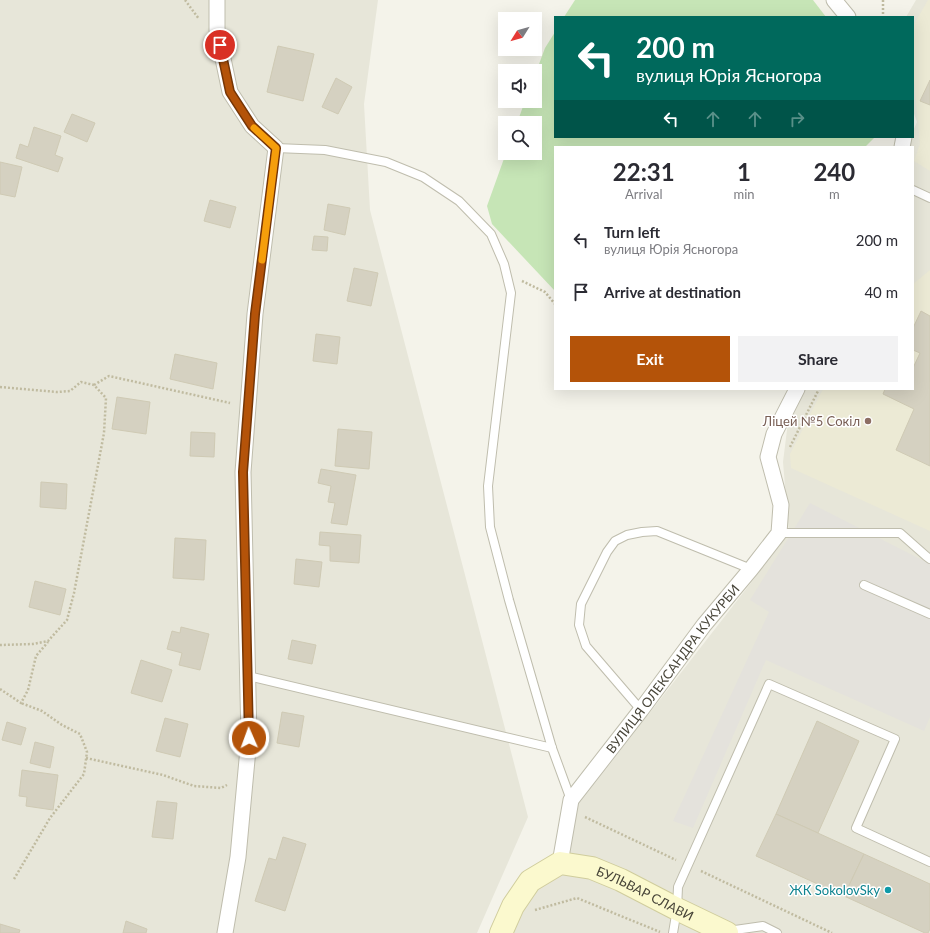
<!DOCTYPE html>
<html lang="en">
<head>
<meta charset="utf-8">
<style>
	body { margin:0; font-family:Lato,sans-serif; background:#f2f2f3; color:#2b2b33; height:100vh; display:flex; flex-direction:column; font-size:15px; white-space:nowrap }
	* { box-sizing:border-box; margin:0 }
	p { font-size:13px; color:#7c7c81 }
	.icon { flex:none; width:22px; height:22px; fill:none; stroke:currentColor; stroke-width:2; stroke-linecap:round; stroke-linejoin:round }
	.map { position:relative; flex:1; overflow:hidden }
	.sheet { position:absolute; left:554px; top:146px; width:360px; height:244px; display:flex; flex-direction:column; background:#fff; border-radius:0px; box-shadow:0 4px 16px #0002 }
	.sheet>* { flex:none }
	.hud { position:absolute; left:554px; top:16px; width:360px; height:122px; border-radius:0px; box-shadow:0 4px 16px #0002; background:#00695c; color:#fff; overflow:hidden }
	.needle { width:26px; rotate:233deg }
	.tools { position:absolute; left:498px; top:12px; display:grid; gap:8px }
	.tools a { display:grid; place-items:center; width:44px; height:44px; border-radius:0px; background:#fff; box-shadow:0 4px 16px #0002; font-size:20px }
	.pin { position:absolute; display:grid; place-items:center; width:34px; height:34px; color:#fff; margin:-17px; border:2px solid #fff; border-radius:50%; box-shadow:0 1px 4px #0007 }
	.me { position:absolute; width:44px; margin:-22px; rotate:358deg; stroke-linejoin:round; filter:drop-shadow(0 0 3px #0008) }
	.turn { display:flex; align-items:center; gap:14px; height:84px; padding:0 16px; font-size:18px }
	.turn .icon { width:52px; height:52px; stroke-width:2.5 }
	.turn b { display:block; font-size:28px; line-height:34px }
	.lanes { display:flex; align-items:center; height:38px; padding:0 16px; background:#0003; justify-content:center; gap:20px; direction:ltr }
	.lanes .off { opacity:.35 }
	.eta { display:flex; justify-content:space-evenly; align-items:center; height:68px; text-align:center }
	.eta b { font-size:24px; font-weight:700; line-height:28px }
	.action { display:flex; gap:8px; margin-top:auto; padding:8px 16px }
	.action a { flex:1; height:46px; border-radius:0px; background:#b45309; color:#fff; font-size:16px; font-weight:700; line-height:46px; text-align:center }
	.action a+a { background:#f2f2f3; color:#2b2b33 }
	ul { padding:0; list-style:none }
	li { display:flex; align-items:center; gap:12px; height:52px; padding:0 16px }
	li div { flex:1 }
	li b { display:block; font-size:15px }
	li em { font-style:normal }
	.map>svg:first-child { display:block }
	.residential { fill:#e7e6d9 }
	.industrial { fill:#e4e2dc }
	.education { fill:#ecead5 }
	.green { fill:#c6e5b6 }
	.building { fill:#d5d1c1; stroke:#cfcab4 }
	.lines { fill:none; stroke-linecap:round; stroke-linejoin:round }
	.lane-casing { stroke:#bfbdad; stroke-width:10 }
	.street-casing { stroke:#bfbdad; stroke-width:17 }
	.secondary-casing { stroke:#d0cd9d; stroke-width:24 }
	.path { stroke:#c0bba0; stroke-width:2.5; stroke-dasharray:2 2; stroke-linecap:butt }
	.lane { stroke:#fff; stroke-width:8 }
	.street { stroke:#fff; stroke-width:15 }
	.secondary { stroke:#fbf9ce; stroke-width:22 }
	.route-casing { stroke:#753606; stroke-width:10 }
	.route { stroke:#b45309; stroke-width:7 }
	.slow { stroke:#f59e0b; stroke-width:7 }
	.education-dot { fill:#8d6e63; stroke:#fff; stroke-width:1.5 }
	.culture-dot { fill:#0f9aa8; stroke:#fff; stroke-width:1.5 }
	.labels { text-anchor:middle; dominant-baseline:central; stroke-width:3; stroke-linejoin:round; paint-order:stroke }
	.education-label { font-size:13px; fill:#785e54; stroke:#fff; text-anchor:end }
	.street-label { font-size:13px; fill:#484539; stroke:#fff }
	.culture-label { font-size:13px; fill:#0d838f; stroke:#fff; text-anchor:end }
</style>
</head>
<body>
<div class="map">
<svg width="930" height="933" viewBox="0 0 930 933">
	<rect width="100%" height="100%" fill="#f4f3ea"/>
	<g class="residential">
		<path d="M0,0H378L364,104L370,210L528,817L477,933H0Z"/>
		<path d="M916,0H930V933H499L510,905L562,874L578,805L789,534L783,462L791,398L795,389H913V147H906L910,137H913V131L917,122L913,111V17H906Z"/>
	</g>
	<path class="industrial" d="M810,503L930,564V717L924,731L766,660L693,828L673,821L769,612L750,600Z"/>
	<g class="education">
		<path d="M928,0H930V171L914,161L920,144L913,69V26Z"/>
		<path d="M930,270V531L791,468L790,454L823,389H913V284Z"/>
	</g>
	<g class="green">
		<path d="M575,0H813L826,17H564Z"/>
		<path d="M555,32V137H875L865,147H555V291L492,224L487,206L506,153H535V123H517L525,101H535V75L545,48Z"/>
	</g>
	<g class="building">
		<path d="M278,46L314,54L303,101L267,92Z"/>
		<path d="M336,78L352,87L338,114L322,107Z"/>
		<path d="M930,80V105L920,101Z"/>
		<path d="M72,114L95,123L87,142L64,132Z"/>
		<path d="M34,127L61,136L55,155L63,158L58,172L16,158L20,144L28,147Z"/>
		<path d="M0,162L22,167L15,197L0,194Z"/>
		<path d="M210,200L236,207L230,228L204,221Z"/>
		<path d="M328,204L350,208L345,235L324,230Z"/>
		<path d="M314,236L328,237L327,251L312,250Z"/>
		<path d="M354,268L378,273L371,306L347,301Z"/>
		<path d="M921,311L930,316V466L896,450L914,409L883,394L885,389H913V368L920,353L913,350V328Z"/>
		<path d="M316,334L340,337L337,364L313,361Z"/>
		<path d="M175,354L217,363L213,389L170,379Z"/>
		<path d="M117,397L150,402L146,434L112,429Z"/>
		<path d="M338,429L372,432L369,469L335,466Z"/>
		<path d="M191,432L215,433L214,457L190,456Z"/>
		<path d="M321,469L356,475L347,525L331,523L335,503L328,502L331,486L318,483Z"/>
		<path d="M41,482L67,484L66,509L40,507Z"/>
		<path d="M320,532L361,535L359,563L330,561V546L319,545Z"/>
		<path d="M175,538L206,540L204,580L173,578Z"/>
		<path d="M296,559L322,562L319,587L294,584Z"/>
		<path d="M35,581L66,589L60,615L29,607Z"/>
		<path d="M181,627L209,634L200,670L179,665L182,653L167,649L172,631L180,633Z"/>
		<path d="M292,640L316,645L312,664L288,659Z"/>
		<path d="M141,660L172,670L162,702L131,693Z"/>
		<path d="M282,712L304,716L299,747L277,743Z"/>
		<path d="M165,718L188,724L180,757L156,751Z"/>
		<path d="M817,721L859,741L818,833L776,814Z"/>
		<path d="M7,722L26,728L21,745L2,740Z"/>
		<path d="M35,742L54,747L50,768L30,763Z"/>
		<path d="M22,770L58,775L53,810L26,806L27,797L19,796Z"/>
		<path d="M157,801L177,803L173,839L152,837Z"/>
		<path d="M776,814L864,854L844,896L756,856Z"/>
		<path d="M283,837L306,844L285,911L255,901L269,858L276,860Z"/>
		<path d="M864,854L930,884V929L928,933H925L844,896Z"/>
		<path d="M126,921L147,929L146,933H123Z"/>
		<path d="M0,924L20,930L19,933H0Z"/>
	</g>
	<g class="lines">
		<defs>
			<g id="lane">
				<path d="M276,148L325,150L386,162L423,177L459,201L491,234L504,264L511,293L488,486L490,527L509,600L552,748L571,800"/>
				<path d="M913,190L930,198"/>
				<path d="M779,533H900L926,556L930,559"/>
				<path d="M864,585L930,614"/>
				<path d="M248,676L552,748"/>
				<path d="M641,710L586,646L579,625L581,604L607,552L615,541L627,535L642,532L657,531L751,569"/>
				<path d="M728,931L763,926L777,933"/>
				<path d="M673,933L677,909L678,887L769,684L895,739L856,828L930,862"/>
			</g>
			<g id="street">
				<path d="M217,0V30L230,92L252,126L276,148L255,314L243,472L249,738L238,857L225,933"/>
				<path d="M834,0L848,17"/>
				<path d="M902,147L904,137"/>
				<path id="s1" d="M560,863L571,800L641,710L704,625L751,569L779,533L781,505L768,457L774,434L797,389"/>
			</g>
			<g id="secondary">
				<path id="s2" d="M501,933L513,906L530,881L560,863L592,868L621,880L677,909L727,933"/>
			</g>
		</defs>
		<use href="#lane" class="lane-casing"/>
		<use href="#street" class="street-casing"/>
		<use href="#secondary" class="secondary-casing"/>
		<g class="path">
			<path d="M185,0L199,19"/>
			<path d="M883,0V17"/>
			<path d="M522,281L545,292L555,304"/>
			<path d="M94,385L109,376L230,403"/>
			<path d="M0,387L57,392L70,391L81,382L94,385L106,398L104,433L74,593L67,620L48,641L33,644L0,645"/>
			<path d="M790,447L819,389"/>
			<path d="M0,689L21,703L28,690L36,656L48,642"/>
			<path d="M86,758L163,775L194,786L221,788L227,785"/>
			<path d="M585,817L676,860"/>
			<path d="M701,871L832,933"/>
			<path d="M14,879L50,818L84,774L87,752L80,734L62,725L42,711L21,703"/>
			<path d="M535,910L577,898L660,932"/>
		</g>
		<use href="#lane" class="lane"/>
		<use href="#street" class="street"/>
		<use href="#secondary" class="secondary"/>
	</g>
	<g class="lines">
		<defs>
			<path id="route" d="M220,45L230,92L252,126L276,148L255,314L243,472L249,738"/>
		</defs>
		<use href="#route" class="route-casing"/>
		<use href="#route" class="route"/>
		<path class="slow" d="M254,128L276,148L262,260"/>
	</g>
	<circle class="education-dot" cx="868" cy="421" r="4"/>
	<circle class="culture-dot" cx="888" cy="890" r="4"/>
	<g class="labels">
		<g class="education-label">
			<text x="860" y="421">Ліцей №5 Сокіл</text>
		</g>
		<g class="street-label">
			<text stroke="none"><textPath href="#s1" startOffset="230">ВУЛИЦЯ ОЛЕКСАНДРА КУКУРБИ</textPath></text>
			<text stroke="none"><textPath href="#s2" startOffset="186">БУЛЬВАР СЛАВИ</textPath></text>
		</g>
		<g class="culture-label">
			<text x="880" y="890">ЖК SokolovSky</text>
		</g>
	</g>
</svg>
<div class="tools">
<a><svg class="needle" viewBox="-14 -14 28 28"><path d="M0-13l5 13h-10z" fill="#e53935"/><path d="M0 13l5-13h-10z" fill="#7c7c81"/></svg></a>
<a><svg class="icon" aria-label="sound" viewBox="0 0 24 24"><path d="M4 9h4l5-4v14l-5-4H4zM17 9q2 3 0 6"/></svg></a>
<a><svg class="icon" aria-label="search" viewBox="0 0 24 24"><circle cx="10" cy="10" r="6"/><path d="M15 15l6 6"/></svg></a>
</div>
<div class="pin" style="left:220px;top:45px;background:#d93025"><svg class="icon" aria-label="arrive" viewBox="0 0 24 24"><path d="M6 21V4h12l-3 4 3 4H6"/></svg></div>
<svg class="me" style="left:249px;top:738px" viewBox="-20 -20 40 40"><circle r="17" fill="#b45309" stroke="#fff" stroke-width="3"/><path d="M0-11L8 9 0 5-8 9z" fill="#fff"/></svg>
<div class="hud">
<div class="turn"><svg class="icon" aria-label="left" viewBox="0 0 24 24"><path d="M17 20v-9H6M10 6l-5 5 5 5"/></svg><div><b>200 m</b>вулиця Юрія Ясногора</div></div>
<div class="lanes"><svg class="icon" aria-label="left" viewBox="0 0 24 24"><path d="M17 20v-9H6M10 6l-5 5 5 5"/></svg><svg class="icon off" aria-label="ahead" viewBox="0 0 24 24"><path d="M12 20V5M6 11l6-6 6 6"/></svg><svg class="icon off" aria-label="ahead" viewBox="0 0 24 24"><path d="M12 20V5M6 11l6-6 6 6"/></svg><svg class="icon off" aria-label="right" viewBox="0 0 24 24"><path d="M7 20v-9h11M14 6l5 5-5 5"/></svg></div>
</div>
<section class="sheet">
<div class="eta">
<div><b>22:31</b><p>Arrival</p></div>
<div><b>1</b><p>min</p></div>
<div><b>240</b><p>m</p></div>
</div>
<ul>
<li><svg class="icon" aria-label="left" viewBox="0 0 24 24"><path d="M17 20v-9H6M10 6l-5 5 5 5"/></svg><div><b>Turn left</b><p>вулиця Юрія Ясногора</p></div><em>200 m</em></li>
<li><svg class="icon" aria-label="arrive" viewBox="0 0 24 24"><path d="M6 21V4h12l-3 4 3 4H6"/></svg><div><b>Arrive at destination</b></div><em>40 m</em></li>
</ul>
<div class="action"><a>Exit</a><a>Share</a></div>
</section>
</div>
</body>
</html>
